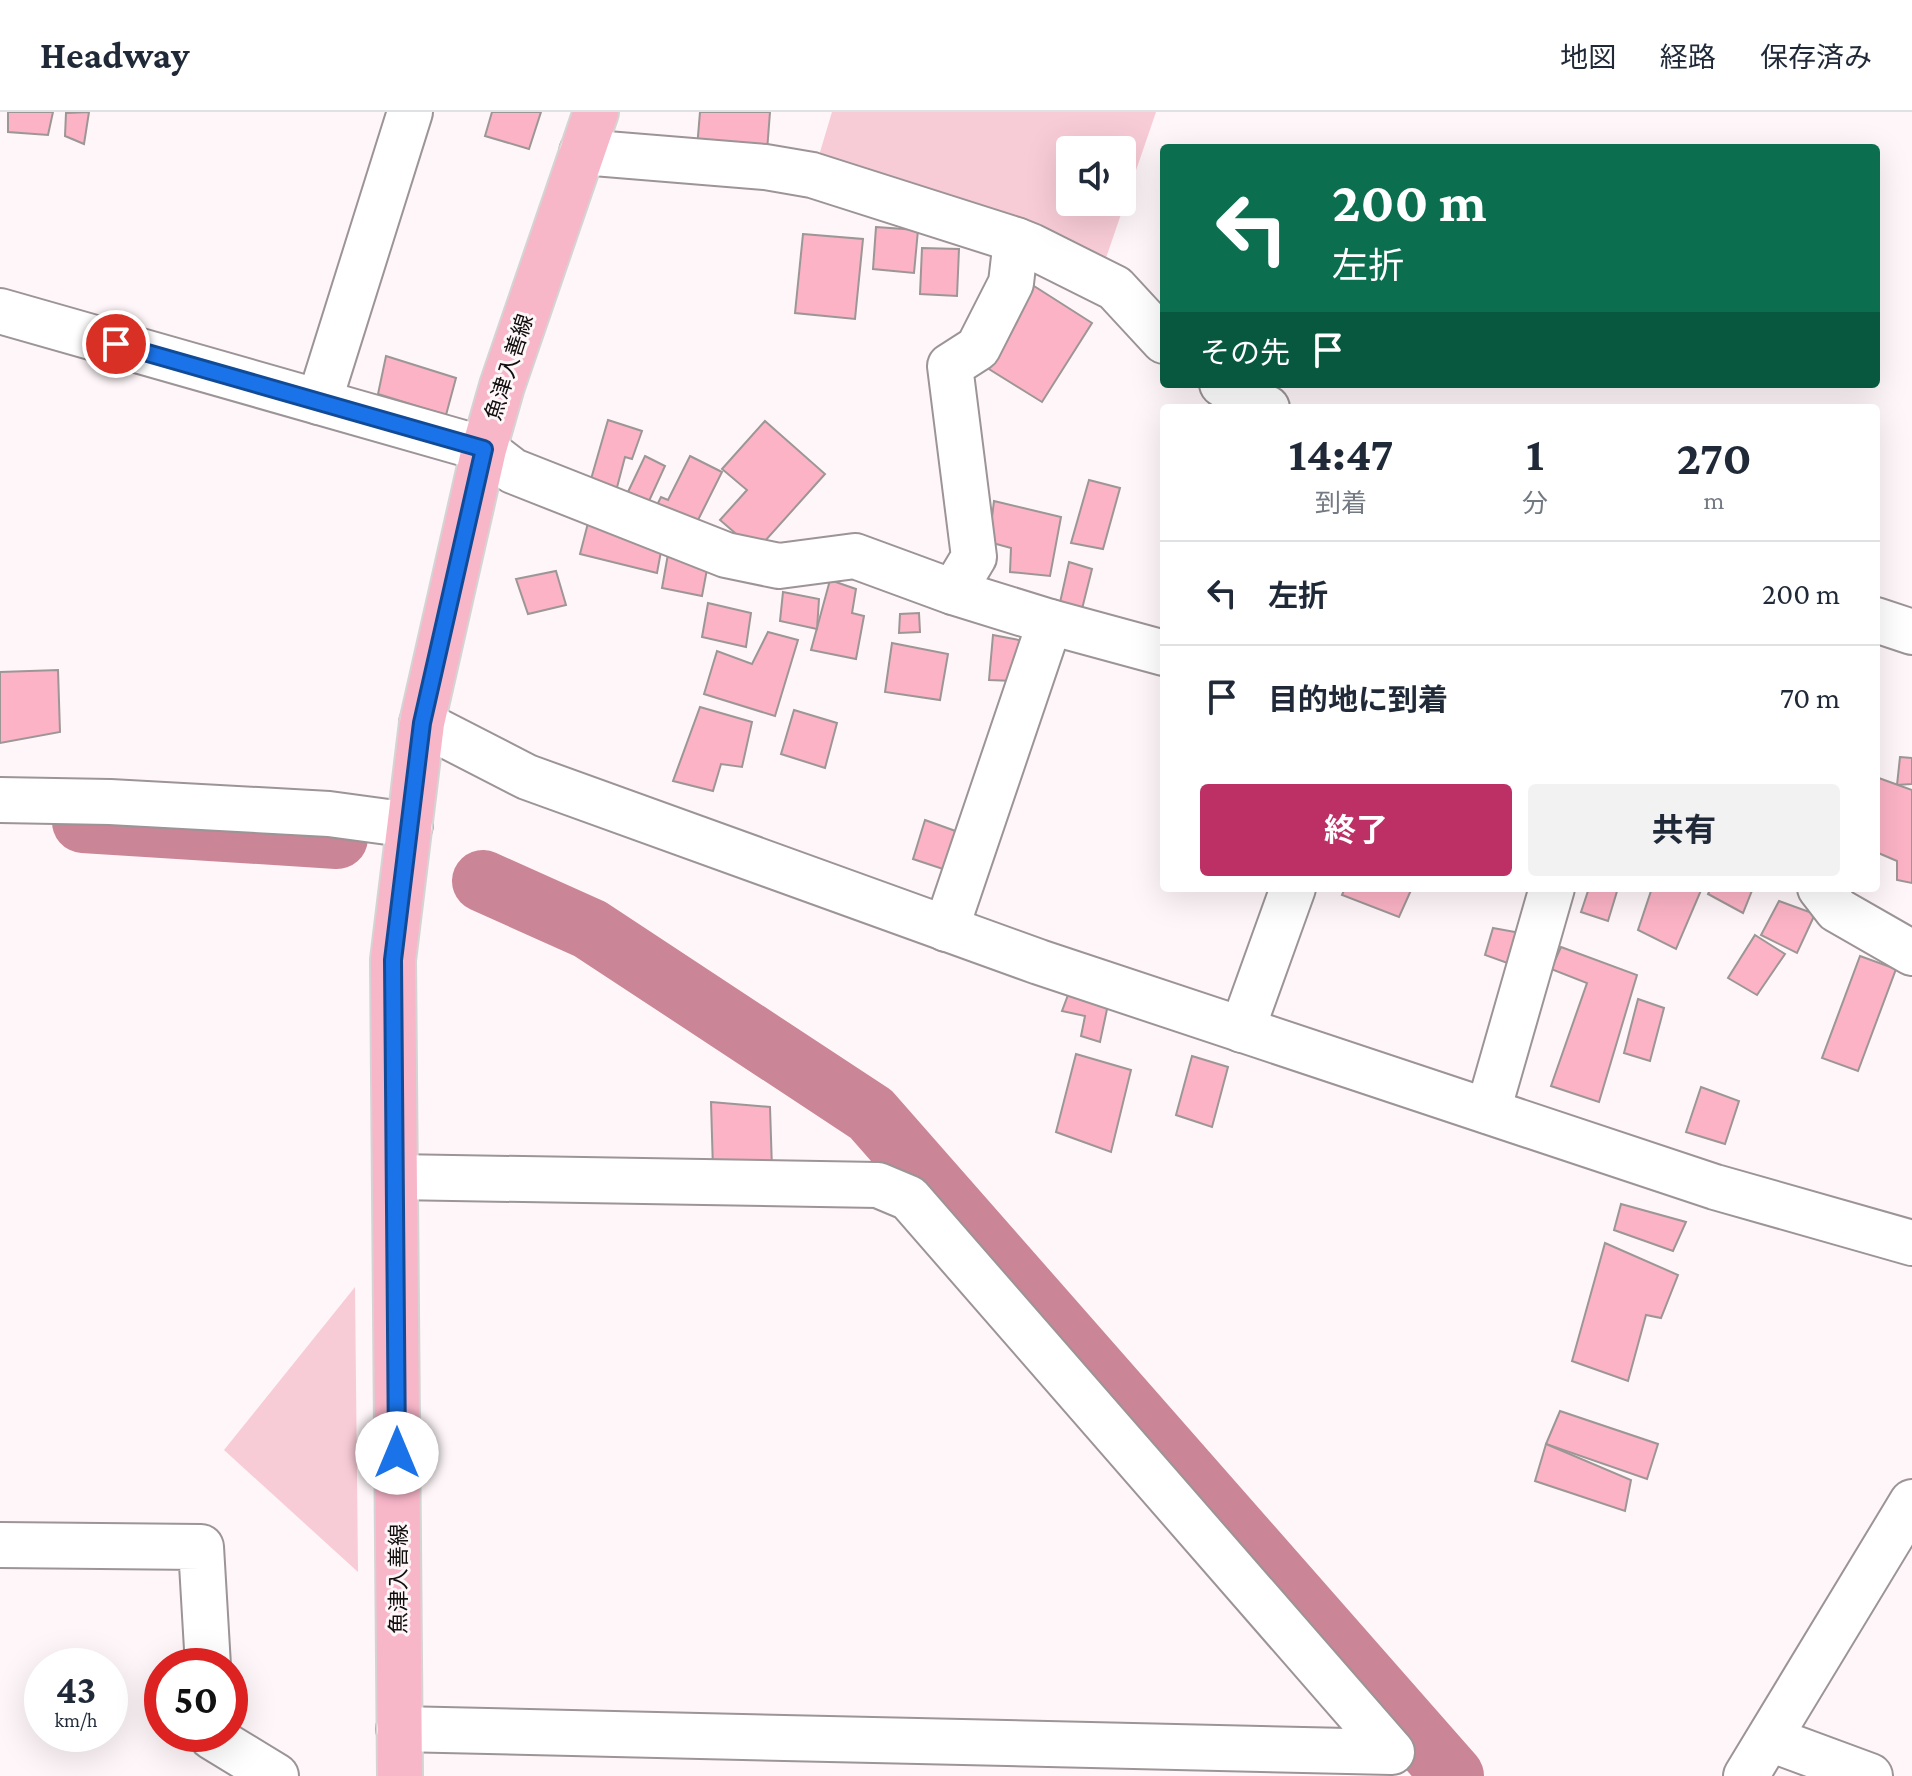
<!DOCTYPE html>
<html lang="ja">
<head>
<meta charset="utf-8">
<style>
	body { margin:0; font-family:"Crimson Pro","Noto Sans JP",serif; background:#f2f2f3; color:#1f2937; height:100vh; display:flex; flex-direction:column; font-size:30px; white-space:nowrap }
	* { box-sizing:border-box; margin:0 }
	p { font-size:26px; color:#747a83 }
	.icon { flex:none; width:44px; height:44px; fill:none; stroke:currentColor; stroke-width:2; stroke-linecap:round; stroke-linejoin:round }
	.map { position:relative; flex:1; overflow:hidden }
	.panel { position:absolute; left:1160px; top:292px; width:720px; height:488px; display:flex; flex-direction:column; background:#fff; border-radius:8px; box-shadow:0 8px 32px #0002 }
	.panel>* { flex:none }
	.guide { position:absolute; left:1160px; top:32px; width:720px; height:244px; border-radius:8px; box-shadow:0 8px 32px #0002; background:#0b6e4f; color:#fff; overflow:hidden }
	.fabs { position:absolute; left:1056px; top:24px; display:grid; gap:16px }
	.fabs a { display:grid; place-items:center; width:80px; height:80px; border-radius:8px; background:#fff; box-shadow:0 8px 32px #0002; font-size:40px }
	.speed { position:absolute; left:24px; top:1536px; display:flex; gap:16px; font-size:40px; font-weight:700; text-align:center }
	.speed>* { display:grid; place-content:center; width:104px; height:104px; border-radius:50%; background:#fff; box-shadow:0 8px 32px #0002; line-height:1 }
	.speed small { font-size:20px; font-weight:400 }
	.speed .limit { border:12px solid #d22; background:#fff; color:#111 }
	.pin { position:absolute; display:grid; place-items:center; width:68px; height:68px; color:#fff; margin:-34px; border:4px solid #fff; border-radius:50%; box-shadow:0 2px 8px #0007 }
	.me { position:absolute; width:88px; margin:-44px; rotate:0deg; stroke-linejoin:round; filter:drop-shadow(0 0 6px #0008) }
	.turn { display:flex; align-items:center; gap:28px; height:168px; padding:0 40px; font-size:36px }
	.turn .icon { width:104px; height:104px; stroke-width:2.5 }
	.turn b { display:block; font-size:56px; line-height:68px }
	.then { display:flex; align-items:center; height:76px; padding:0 40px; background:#0003; gap:16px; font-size:30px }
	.eta { display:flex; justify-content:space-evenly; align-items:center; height:136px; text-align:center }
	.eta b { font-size:48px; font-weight:700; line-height:56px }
	.cta { display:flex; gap:16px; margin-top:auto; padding:16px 40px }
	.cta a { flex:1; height:92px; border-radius:8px; background:#bc3066; color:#fff; font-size:32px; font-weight:700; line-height:92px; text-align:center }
	.cta a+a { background:#f2f2f3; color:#1f2937 }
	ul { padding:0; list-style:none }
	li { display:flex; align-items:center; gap:24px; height:104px; padding:0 40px; border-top:2px solid #e0e1e3 }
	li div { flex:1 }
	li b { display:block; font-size:30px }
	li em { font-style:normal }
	header { display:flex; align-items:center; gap:48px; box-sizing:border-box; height:112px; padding:0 40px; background:#fff; border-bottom:2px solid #e0e1e3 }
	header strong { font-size:38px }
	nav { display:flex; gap:44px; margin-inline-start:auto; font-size:28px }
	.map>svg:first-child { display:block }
	.green { fill:#f8ccd7; fill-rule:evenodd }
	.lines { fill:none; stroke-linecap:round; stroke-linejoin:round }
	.river { stroke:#ca8597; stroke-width:62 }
	.building { fill:#fbb3c5; stroke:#9d9697; stroke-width:2 }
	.minor-casing { stroke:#9c9496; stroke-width:48 }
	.major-casing { stroke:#d4d4d4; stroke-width:48 }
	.minor { stroke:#fff; stroke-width:44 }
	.major { stroke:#f8b6c9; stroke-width:44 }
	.route-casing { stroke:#114b97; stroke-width:20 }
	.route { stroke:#1a73e8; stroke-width:14 }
	.labels { text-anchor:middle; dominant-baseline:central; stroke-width:6; stroke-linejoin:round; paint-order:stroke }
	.street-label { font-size:22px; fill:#110e0e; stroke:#fef6f8 }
</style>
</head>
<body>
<header>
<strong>Headway</strong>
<nav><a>地図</a><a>経路</a><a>保存済み</a></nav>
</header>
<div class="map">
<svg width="1912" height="1664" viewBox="0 0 1912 1664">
	<rect width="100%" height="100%" fill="#fef6f8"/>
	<g class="green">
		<path d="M832,0H1156L1106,146L817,50ZM1070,38H1122V90H1070Z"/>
		<path d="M355,1175L358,1460L224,1338Z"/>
	</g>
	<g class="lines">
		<g class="river">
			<path d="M83,710L337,726"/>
			<path d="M483,769L590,817L871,1002L1453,1664"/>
		</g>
	</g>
	<g class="building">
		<path d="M8,0H53L48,23L8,20Z"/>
		<path d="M89,0L84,32L65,24L66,1Z"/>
		<path d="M492,0H541L529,37L485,24Z"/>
		<path d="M700,0H770L767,39L697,36Z"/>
		<path d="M876,115L918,118L914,161L873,157Z"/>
		<path d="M803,122L863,127L855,207L795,201Z"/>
		<path d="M922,136L959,137L957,184L920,182Z"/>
		<path d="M1034,174L1092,211L1042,290L984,254Z"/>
		<path d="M386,244L456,266L446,303L378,282Z"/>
		<path d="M608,308L642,319L632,347L625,345L615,383L589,374Z"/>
		<path d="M765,309L825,362L756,439L720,408L747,378L722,357Z"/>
		<path d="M645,344L665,354L649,389L627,382Z"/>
		<path d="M690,344L722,360L693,418L654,399L661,385L668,388Z"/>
		<path d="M1089,368L1120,376L1103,437L1071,431Z"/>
		<path d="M994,389L1061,405L1050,464L1010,460L1011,436L989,430Z"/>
		<path d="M588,411L662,434L657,461L580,442Z"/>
		<path d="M668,442L708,452L702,484L662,476Z"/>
		<path d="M1069,450L1092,457L1081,501L1059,495Z"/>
		<path d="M556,459L566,493L528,502L516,467Z"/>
		<path d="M830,468L856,477L852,501L864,504L856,547L811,538Z"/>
		<path d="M783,480L819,487L817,517L780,509Z"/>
		<path d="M708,491L751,501L746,535L702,525Z"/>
		<path d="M919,501L920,520L899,521L900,502Z"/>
		<path d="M768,520L798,528L775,604L704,582L717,539L752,552Z"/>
		<path d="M993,523L1024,529L1014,569L989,568Z"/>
		<path d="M892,531L948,542L940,588L885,580Z"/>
		<path d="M58,558L60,620L0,631V560Z"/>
		<path d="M700,595L752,610L742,655L721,652L713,679L673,669Z"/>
		<path d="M794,598L837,611L825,656L781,642Z"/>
		<path d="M1900,645L1912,646V672L1897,673Z"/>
		<path d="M1876,665L1912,678V771L1897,768V749L1876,740Z"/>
		<path d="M925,708L961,721L952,760L913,747Z"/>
		<path d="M1345,776H1412L1399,805L1342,783Z"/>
		<path d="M1589,776H1618L1608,809L1581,800Z"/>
		<path d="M1652,776H1702L1676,837L1638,818Z"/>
		<path d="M1711,776H1753L1743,801L1708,782Z"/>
		<path d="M1779,789L1815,802L1797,841L1761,823Z"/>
		<path d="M1493,816L1526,822L1513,853L1485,843Z"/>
		<path d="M1755,823L1785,842L1757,883L1728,866Z"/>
		<path d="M1561,835L1637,863L1599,990L1551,974L1587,871L1551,857Z"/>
		<path d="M1860,844L1896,857L1858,959L1822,946Z"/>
		<path d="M1071,875L1109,888L1100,930L1081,924L1085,904L1062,899Z"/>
		<path d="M1638,887L1664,896L1650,949L1624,941Z"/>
		<path d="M1076,942L1131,958L1111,1040L1056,1020Z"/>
		<path d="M1192,944L1228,955L1212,1015L1176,1003Z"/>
		<path d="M1701,975L1739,989L1725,1032L1686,1020Z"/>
		<path d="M711,990L770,995L772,1057L713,1058Z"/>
		<path d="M1621,1092L1686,1110L1673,1139L1614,1118Z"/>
		<path d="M1605,1131L1678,1163L1661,1206L1646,1203L1628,1269L1572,1249Z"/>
		<path d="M1560,1299L1658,1332L1647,1367L1546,1332Z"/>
		<path d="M1546,1332L1631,1368L1625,1399L1535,1369Z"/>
	</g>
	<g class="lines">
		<defs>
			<g id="minor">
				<path d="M582,40L765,55L812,63L1016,128L1031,134L1115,176L1164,229"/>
				<path d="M0,199L484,337L513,359L726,443L779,454L855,444L953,480L1050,510L1164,541"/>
				<path d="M1222,272L1249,290L1267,296"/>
				<path d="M319,290L410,0"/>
				<path d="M953,480L974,445L950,254L978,236L1011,171L1016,128"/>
				<path d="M1876,508L1912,520"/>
				<path d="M422,611L527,665L1039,850L1715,1075L1912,1131"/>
				<path d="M0,688L110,690L329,702L410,713"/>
				<path d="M1820,776L1837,798L1912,841"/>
				<path d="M946,817L1050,510"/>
				<path d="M1242,918L1293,776"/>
				<path d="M1488,999L1552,776"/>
				<path d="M395,1065L878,1073L909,1086L1392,1640L399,1617"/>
				<path d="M0,1433L201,1435L208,1554"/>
				<path d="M212,1622V1625L276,1664"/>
				<path d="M1770,1627L1870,1664"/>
				<path d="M1746,1664L1912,1390"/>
			</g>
			<path id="major" d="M400,1664L393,848L422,611L484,337L502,274L596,0"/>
		</defs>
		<use href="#minor" class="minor-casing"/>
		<use href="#major" class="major-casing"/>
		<use href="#minor" class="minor"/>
		<use href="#major" class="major"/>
	</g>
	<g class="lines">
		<defs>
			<path id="route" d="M116,232L484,337L422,611L393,848L397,1341"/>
		</defs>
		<use href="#route" class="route-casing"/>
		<use href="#route" class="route"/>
	</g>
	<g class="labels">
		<g class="street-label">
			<text transform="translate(509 255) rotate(-72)">魚津入善線</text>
			<text transform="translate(398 1467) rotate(-90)">魚津入善線</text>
		</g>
	</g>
</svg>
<div class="fabs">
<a><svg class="icon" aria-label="sound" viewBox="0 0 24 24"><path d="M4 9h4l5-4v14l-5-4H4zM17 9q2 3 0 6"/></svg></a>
</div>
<div class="speed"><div>43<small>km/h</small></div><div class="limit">50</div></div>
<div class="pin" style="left:116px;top:232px;background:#d93025"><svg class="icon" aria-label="arrive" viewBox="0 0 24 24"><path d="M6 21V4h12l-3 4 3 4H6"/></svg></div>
<svg class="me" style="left:397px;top:1341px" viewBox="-20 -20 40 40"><circle r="19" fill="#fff"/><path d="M0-13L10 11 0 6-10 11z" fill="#1a73e8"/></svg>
<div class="guide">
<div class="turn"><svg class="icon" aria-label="left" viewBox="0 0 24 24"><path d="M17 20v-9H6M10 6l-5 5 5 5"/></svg><div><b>200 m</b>左折</div></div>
<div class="then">その先<svg class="icon" aria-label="arrive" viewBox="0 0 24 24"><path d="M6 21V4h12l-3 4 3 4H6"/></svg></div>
</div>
<section class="panel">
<div class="eta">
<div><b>14:47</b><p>到着</p></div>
<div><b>1</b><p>分</p></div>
<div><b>270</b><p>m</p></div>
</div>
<ul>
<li><svg class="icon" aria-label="left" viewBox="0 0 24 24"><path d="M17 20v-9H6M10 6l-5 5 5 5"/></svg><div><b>左折</b></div><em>200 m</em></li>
<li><svg class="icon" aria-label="arrive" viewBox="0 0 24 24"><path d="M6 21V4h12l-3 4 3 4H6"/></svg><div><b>目的地に到着</b></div><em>70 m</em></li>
</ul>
<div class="cta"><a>終了</a><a>共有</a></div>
</section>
</div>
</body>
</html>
